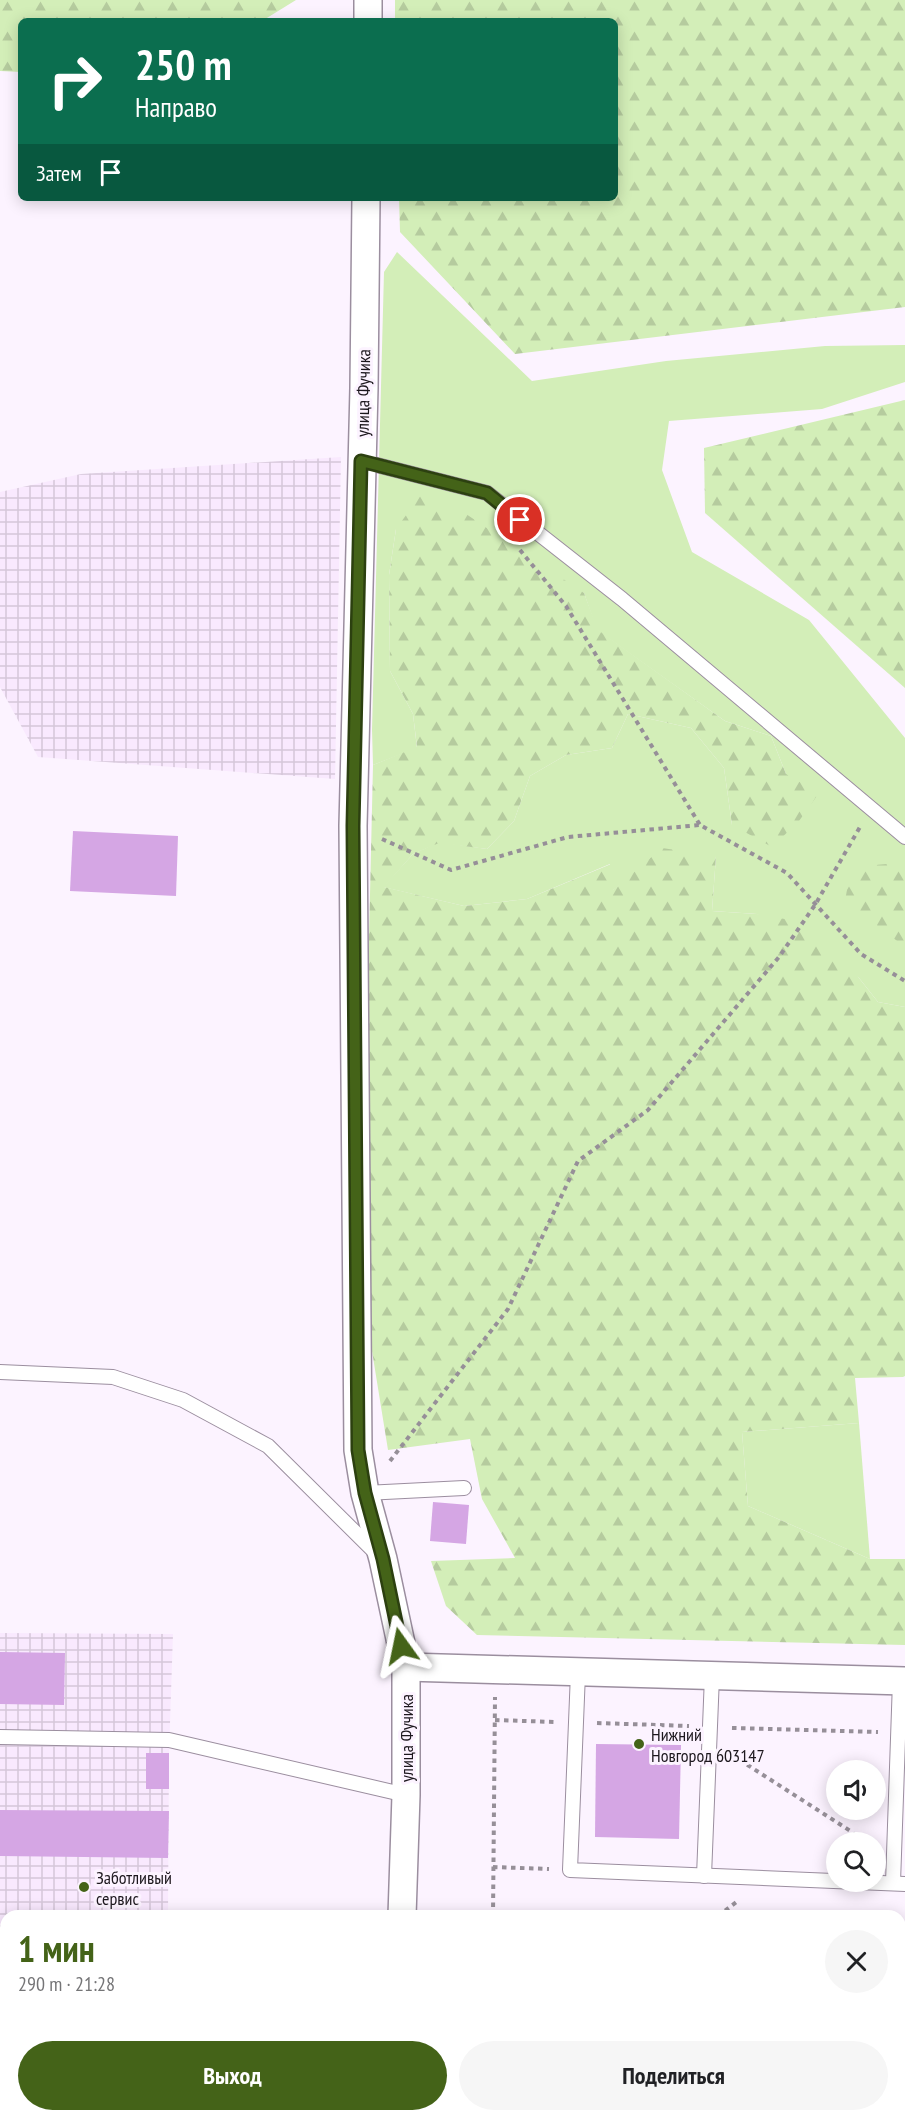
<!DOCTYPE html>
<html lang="ru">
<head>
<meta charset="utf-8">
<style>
	body { margin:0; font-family:"PT Sans Narrow",sans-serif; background:#f6f6f6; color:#202124; height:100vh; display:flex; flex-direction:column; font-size:22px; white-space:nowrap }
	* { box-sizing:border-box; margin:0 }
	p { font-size:20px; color:#757577 }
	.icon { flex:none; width:33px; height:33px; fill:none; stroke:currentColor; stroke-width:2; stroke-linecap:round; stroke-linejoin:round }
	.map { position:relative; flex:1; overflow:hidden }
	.sheet { position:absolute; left:0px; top:1910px; width:906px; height:212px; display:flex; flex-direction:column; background:#fff; border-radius:18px 18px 0 0; box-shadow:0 3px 15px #0003 }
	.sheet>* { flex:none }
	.banner { position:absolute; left:18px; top:18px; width:600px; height:183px; border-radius:9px; box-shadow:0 3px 15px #0003; background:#0b6e4f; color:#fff; overflow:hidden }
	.buttons { position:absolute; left:826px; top:1760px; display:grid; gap:12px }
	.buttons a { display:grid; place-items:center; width:60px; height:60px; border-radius:50%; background:#fff; box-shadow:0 3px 15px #0003; font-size:30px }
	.pin { position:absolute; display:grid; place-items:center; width:51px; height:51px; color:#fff; margin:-26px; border:3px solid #fff; border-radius:50%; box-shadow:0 2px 6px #0007 }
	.me { position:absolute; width:66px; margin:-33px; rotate:348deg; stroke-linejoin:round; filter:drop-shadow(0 0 4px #0008) }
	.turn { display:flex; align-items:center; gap:21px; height:126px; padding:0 18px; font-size:27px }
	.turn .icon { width:78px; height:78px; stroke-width:2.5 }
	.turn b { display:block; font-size:42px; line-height:51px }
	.then { display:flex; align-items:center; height:57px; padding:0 18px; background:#0003; gap:12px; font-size:22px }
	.round { display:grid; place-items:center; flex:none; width:63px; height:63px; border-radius:32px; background:#f6f6f6 }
	.headline { display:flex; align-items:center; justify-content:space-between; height:102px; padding:0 18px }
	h1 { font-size:36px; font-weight:700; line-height:45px; color:#446318 }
	.action { display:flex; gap:12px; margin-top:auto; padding:12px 18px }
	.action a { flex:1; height:69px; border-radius:36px; background:#446318; color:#fff; font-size:24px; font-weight:700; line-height:69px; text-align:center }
	.action a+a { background:#f6f6f6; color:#202124 }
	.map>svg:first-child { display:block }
	.industrial { fill:url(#industrial-grid) }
	.grass { fill:#d3eeb8 }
	.forest { fill:url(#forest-firs) }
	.building { fill:#d5a6e4 }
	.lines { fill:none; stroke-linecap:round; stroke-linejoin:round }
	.lane-casing { stroke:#9b8e9f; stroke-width:16 }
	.street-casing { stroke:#9b8e9f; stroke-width:30 }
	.path { stroke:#968f98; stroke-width:4; stroke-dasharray:4.5 4.5; stroke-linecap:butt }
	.lane { stroke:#fff; stroke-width:14 }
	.street { stroke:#fff; stroke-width:27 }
	.route-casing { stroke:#2c4010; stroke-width:15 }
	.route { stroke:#446318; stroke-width:10 }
	.poi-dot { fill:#446318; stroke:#fcf3ff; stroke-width:2 }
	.labels { text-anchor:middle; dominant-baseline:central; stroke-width:6; stroke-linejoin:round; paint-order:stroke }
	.street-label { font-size:18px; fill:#1c171d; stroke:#fcf3ff }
	.poi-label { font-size:18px; fill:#1c171d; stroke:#fcf3ff; text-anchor:start }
</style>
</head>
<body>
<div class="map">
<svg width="905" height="2120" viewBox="0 0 905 2120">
	<defs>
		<pattern id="industrial-grid" width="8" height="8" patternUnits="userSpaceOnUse" patternTransform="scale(1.5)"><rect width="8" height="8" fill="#f9e9fe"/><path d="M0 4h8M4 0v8" fill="none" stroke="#d5c7d9"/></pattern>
		<pattern id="forest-firs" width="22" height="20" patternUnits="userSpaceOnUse" patternTransform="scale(1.5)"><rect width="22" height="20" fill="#d3eeb8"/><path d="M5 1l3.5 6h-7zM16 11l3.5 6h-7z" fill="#b5cb9e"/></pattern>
	</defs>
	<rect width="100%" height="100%" fill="#fcf3ff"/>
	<g class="industrial">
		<path d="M341,457L335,779L38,757L0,687V492L81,474Z"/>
		<path d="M0,1633L173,1634L169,1753L168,1915L6,1916V2115H167V2120H0Z"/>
	</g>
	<g class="grass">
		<path d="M397,252L532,381L666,361L825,346L905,345V382L822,409L669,421L662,470L692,552L809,620L905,738V1007L878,1002L859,978L757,914L712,911L716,856L635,873L612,891L610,864L527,899L464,906L383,887L413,854L439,842L487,849L514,821L530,776L566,755L612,748L628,714L691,728L724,768L732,825L786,774L771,736L725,721L597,630L584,593L396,529L389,575L390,671L413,714L417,748L373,765L372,730L384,272Z"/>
		<path d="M859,1423L870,1559L748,1506L742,1432Z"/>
	</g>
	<g class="forest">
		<path d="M0,0H296L262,21H21V72L0,71Z"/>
		<path d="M395,0H905V307L515,354L400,232L399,198H615V21H395Z"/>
		<path d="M905,400V688L705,513L704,448Z"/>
		<path d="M420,496L466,514L584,593L598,630L725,721L771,736L786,774L819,793L799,821L772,847L732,825L724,768L691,728L628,714L612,748L566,755L530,776L514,821L487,849L439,843L413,854L384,887L464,906L527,899L611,864L613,890L662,848L716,856L712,911L757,914L796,921L859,978L878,1002L905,1007V1376L903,1377L855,1378L859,1423L742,1432L748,1506L870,1559H905V1645L477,1635L446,1606L431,1561L515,1558L482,1499L470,1439L388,1450L361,1283L373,765L417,747L413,714L390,671L389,575L396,529Z"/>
		<path d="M899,863L905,868V947L845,901L851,867Z"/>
	</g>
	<g class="building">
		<path d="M73,831L178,836L176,896L70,891Z"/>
		<path d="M433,1502L469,1505L466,1544L430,1541Z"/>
		<path d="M0,1652L65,1653L64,1705L0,1704Z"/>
		<path d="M596,1744L681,1745L679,1839L595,1837Z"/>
		<rect x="146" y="1753" width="23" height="36"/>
		<path d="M0,1810L169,1811L168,1858L0,1856Z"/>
		<path d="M0,1952H6V2115H49V2120H0Z"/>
		<path d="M900,2090H905V2120H573V2115H900Z"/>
	</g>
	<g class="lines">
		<defs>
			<g id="lane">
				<path d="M361,461L487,493L622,599L905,837"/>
				<path d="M0,1372L113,1377L183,1400L268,1446L377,1554"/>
				<path d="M365,1493L464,1488"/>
				<path d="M578,1673L570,1870L905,1884"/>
				<path d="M0,1737L169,1740L406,1795"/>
				<path d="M704,1876L712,1676"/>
				<path d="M893,1883L900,1681"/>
				<path d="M0,1939H6"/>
			</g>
			<g id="street">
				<path d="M368,21V0"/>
				<path d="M366,198L364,388L353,826L358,1450L365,1493L383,1559L406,1667V1795L402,1916"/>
				<path d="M406,1667L905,1681"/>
				<path d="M401,2120V2115"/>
			</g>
		</defs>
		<use href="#lane" class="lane-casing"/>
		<use href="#street" class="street-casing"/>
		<g class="path">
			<path d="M520,550L566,606L700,825"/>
			<path d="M382,839L451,870L568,837L700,825L787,873L861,954L905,981"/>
			<path d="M390,1461L508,1309L578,1161L648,1110L779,957L815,905L860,827"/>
			<path d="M495,1720L554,1722"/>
			<path d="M597,1723L689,1726"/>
			<path d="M732,1728L878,1732"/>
			<path d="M732,1755L852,1832L860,1842"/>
			<path d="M493,1867L549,1869"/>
			<path d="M493,1916L495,1697"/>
			<path d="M718,1916L739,1900"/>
			<path d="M491,2120V2115"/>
			<path d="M511,2120L515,2115"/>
		</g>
		<use href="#lane" class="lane"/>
		<use href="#street" class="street"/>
	</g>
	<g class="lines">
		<defs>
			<path id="route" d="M401,1646L383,1559L365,1493L358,1450L353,826L361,461L487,493L520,520"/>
		</defs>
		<use href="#route" class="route-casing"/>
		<use href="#route" class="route"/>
	</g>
	<g class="poi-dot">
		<circle cx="639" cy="1744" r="6"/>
		<circle cx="84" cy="1887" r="6"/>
	</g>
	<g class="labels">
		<g class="street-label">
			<text transform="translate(363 393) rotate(-89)">улица Фучика</text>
			<text transform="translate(406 1738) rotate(-90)">улица Фучика</text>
		</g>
		<g class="poi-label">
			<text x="651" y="1734">Нижний<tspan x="651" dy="21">Новгород 603147</tspan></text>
			<text x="96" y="1877">Заботливый<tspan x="96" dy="21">сервис</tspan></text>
		</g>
	</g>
</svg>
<div class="buttons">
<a><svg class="icon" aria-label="sound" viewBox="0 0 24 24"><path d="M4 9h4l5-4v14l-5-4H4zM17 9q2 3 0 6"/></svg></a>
<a><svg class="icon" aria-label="search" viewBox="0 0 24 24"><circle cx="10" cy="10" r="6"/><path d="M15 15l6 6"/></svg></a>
</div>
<div class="pin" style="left:520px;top:520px;background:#d93025"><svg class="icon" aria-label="arrive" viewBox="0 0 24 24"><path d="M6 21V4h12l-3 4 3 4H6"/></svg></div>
<svg class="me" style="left:401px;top:1646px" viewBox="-20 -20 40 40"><path d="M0-17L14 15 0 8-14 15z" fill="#446318" stroke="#fff" stroke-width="4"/></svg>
<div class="banner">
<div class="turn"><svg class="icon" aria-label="right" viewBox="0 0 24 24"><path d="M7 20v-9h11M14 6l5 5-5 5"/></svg><div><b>250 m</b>Направо</div></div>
<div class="then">Затем<svg class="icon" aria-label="arrive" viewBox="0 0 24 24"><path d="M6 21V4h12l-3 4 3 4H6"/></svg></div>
</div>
<section class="sheet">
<div class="headline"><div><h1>1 мин</h1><p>290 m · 21:28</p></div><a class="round"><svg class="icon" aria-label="close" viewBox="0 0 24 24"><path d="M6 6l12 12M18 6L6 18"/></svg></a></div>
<div class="action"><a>Выход</a><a>Поделиться</a></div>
</section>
</div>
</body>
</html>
